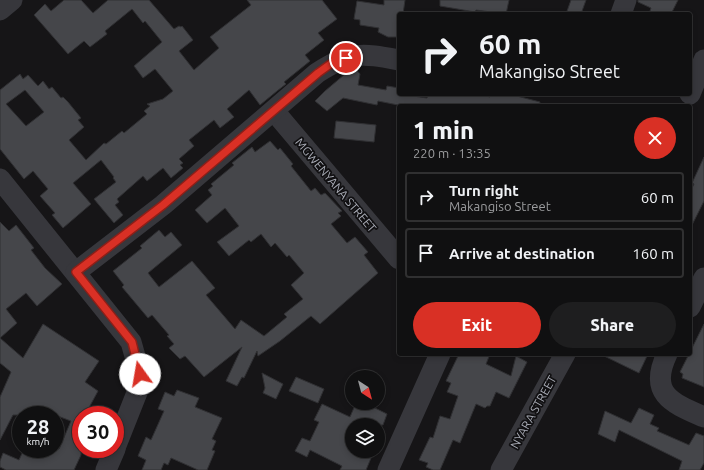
<!DOCTYPE html>
<html lang="en">
<head>
<meta charset="utf-8">
<style>
	body { margin:0; font-family:Ubuntu,sans-serif; background:#1e1e1f; color:#f1f3f6; height:100vh; display:flex; flex-direction:column; font-size:15px; white-space:nowrap }
	* { box-sizing:border-box; margin:0 }
	p { font-size:13px; color:#9c9d9f }
	.icon { flex:none; width:22px; height:22px; fill:none; stroke:currentColor; stroke-width:2; stroke-linecap:round; stroke-linejoin:round }
	.map { position:relative; flex:1; overflow:hidden }
	.sheet { position:absolute; left:397px; top:104px; width:295px; height:252px; display:flex; flex-direction:column; background:#101011; border-radius:4px; box-shadow:0 2px 6px #0003,0 0 0 1px #303031 }
	.sheet>* { flex:none }
	.top-card { position:absolute; left:397px; top:12px; width:295px; height:84px; border-radius:4px; box-shadow:0 2px 6px #0003,0 0 0 1px #303031; background:#101011; color:#f1f3f6; overflow:hidden }
	.needle { width:26px; rotate:144deg }
	.buttons { position:absolute; left:345px; top:370px; display:grid; gap:8px }
	.buttons a { display:grid; place-items:center; width:40px; height:40px; border-radius:50%; background:#101011; box-shadow:0 2px 6px #0003,0 0 0 1px #303031; font-size:20px }
	.speed { position:absolute; left:12px; top:406px; display:flex; gap:8px; font-size:20px; font-weight:700; text-align:center }
	.speed>* { display:grid; place-content:center; width:52px; height:52px; border-radius:50%; background:#101011; box-shadow:0 2px 6px #0003,0 0 0 1px #303031; line-height:1 }
	.speed small { font-size:10px; font-weight:400 }
	.speed .limit { border:6px solid #d22; background:#fff; color:#111 }
	.pin { position:absolute; display:grid; place-items:center; width:34px; height:34px; color:#fff; margin:-17px; border:2px solid #fff; border-radius:50%; box-shadow:0 1px 4px #0007 }
	.me { position:absolute; width:44px; margin:-22px; rotate:347deg; stroke-linejoin:round; filter:drop-shadow(0 0 3px #0008) }
	.turn { display:flex; align-items:center; gap:14px; height:84px; padding:0 16px; font-size:18px }
	.turn .icon { width:52px; height:52px; stroke-width:2.5 }
	.turn b { display:block; font-size:28px; line-height:34px }
	.round { display:grid; place-items:center; flex:none; width:42px; height:42px; border-radius:21px; background:#1e1e1f }
	.head { display:flex; align-items:center; justify-content:space-between; height:68px; padding:0 16px }
	h1 { font-size:24px; font-weight:800; line-height:30px }
	.cta { display:flex; gap:8px; margin-top:auto; padding:8px 16px }
	.cta a { flex:1; height:46px; border-radius:24px; background:#d93025; color:#fff; font-size:16px; font-weight:800; line-height:46px; text-align:center }
	.cta a+a { background:#1e1e1f; color:#f1f3f6 }
	ul { padding:0; list-style:none }
	li { display:flex; align-items:center; gap:12px; height:50px; margin:0 8px 6px; padding:0 8px; border:2px solid #303031; border-radius:4px }
	li div { flex:1 }
	li b { display:block; font-size:15px }
	li em { font-style:normal }
	.map>svg:first-child { display:block }
	.building { fill:#45464a; stroke:#303033; fill-rule:evenodd }
	.lines { fill:none; stroke-linecap:round; stroke-linejoin:round }
	.minor { stroke:#37373c; stroke-width:21 }
	.route-casing { stroke:#8d1f18; stroke-width:10 }
	.route { stroke:#d93025; stroke-width:7 }
	.labels { text-anchor:middle; dominant-baseline:central; stroke-width:3.5; stroke-linejoin:round; paint-order:stroke }
	.street-label { font-size:12px; fill:#a9acb6; stroke:#111012 }
</style>
</head>
<body>
<div class="map">
<svg width="704" height="470" viewBox="0 0 704 470">
	<rect width="100%" height="100%" fill="#161517"/>
	<g class="building">
		<path d="M64,0H81L93,13L108,0H149L174,29L179,26L181,27L182,26L193,40L179,51L194,70L219,48L210,37L251,5L247,0H322L337,19L318,33L324,40L305,55L310,61L284,82L286,84L277,91L260,105L249,90L227,109L234,117L220,128L214,120L189,140L194,146L179,159L183,163L180,165L183,168L171,178L163,168L147,181L143,176L117,199L119,202L115,205L123,215L114,223L94,199L116,182L113,178L114,177L101,160L73,183L91,204L63,228L52,215L55,213L40,196L48,189L33,171L24,179L0,149V90L20,74L23,79L28,75L38,86L43,81L49,89L52,87L61,98L63,97L68,102L81,118L78,120L84,127L69,140L86,160L104,143L106,144L122,131L124,133L147,114L144,111L150,106L147,104L163,99L173,91L155,69L143,78L134,66L162,42L145,21L143,23L132,9L105,31L107,34L90,47L84,41L68,54L34,15L45,4L51,11ZM25,90L44,112L26,126L6,104Z"/>
		<path d="M384,0H405L403,14H399V37H388L378,32L379,28L360,25V20L354,19L357,1L384,5Z"/>
		<path d="M440,0H509L506,14L476,10L475,12L440,6Z"/>
		<path d="M571,0H586L581,14H566Z"/>
		<path d="M638,0H678L671,14H649L651,8L638,2Z"/>
		<path d="M355,68L360,74L358,85L386,90L387,86L399,88V94L427,98L428,94H479L490,97L491,94H509L540,102L539,106H403L378,101L377,105L343,98L327,111L315,101L325,91L351,69Z"/>
		<path d="M336,121L376,125L374,142L334,138Z"/>
		<path d="M270,141L278,150L280,148L293,164L291,166L311,191L315,188L321,195L325,193L342,211L338,213L341,216L331,224L347,243L355,237L368,252L364,255L378,273L320,324L311,316L280,341L258,356L257,351L244,378L242,377L237,386L226,381L242,347L204,377L185,356L180,359L169,348L174,344L167,336L169,335L152,315L148,318L122,287L124,285L113,271L142,248L140,246L159,230L165,237L171,232L182,245L148,273L159,287L192,261L215,288L206,295L235,329L241,320L264,336L287,317L284,314L303,299L291,285L304,273L289,255L287,257L275,243L271,247L261,234L251,242L249,240L229,256L217,242L239,226L225,208L207,223L195,210L212,195L208,190L213,186L211,184L234,165L232,163L252,147L255,152Z"/>
		<path d="M704,157V201L690,229V192L694,184L692,183Z"/>
		<path d="M0,222L9,231L16,225L34,248L31,250L45,268L62,284L37,306L26,293L6,309L17,323L0,338Z"/>
		<path d="M43,324L99,361L85,382L98,391L85,415H81V455L74,470H6L0,467V461L3,453L19,460L24,449H59L71,421L55,415H13L0,440V397L11,372L0,363V338L23,358Z"/>
		<path d="M704,324V387L682,378L683,374L680,372Z"/>
		<path d="M459,354H490L486,364L511,376L516,356L527,362L509,398L496,392L490,406H487L485,408L476,404L460,443L453,440L440,470H433L426,467L428,463L419,460L430,437L433,438L440,416L450,419L458,396L447,392L451,383L446,381Z"/>
		<path d="M600,354H648L639,373Z"/>
		<path d="M262,373L283,384L276,399L263,393L265,388Z"/>
		<path d="M296,377L324,389L318,403L289,391Z"/>
		<path d="M177,390L199,398L195,407L222,418L212,439L216,441L212,450L215,451L207,470H198L171,458L168,465L164,463L161,470H142L146,460L138,456L146,437L151,440L164,411L158,409L165,392L174,396Z"/>
		<path d="M356,403H365L387,414L383,425H352V451H374L366,470H340L342,466L310,450L307,457L295,451L302,438L310,441L319,422L314,420L322,404L350,417Z"/>
		<path d="M639,408L654,415L650,424L659,428L657,431L689,445L696,433L704,436V463L700,470H679L682,461L619,430L615,442L598,434L605,411L631,423Z"/>
	</g>
	<g class="lines">
		<g class="minor">
			<path d="M0,10L12,0"/>
			<path d="M621,14L626,0"/>
			<path d="M690,94L704,60"/>
			<path d="M274,111L399,259"/>
			<path d="M0,179L131,342L140,374V385L115,448"/>
			<path d="M76,272L163,205L317,73C351,51 361,53 399,60"/>
			<path d="M690,307L704,278"/>
			<path d="M667,354C648,394 672,403 704,417"/>
			<path d="M106,470L115,449"/>
			<path d="M388,470L440,354"/>
			<path d="M501,470L565,354"/>
		</g>
	</g>
	<g class="lines">
		<defs>
			<path id="route" d="M140,374L132,342L76,272L163,205L318,73L336,60L346,58"/>
		</defs>
		<use href="#route" class="route-casing"/>
		<use href="#route" class="route"/>
	</g>
	<g class="labels">
		<g class="street-label">
			<text transform="translate(336 185) rotate(50)">MGWENYANA STREET</text>
			<text transform="translate(533 412) rotate(-61)">NYARA STREET</text>
		</g>
	</g>
</svg>
<div class="buttons">
<a><svg class="needle" viewBox="-14 -14 28 28"><path d="M0-13l5 13h-10z" fill="#e53935"/><path d="M0 13l5-13h-10z" fill="#9c9d9f"/></svg></a>
<a><svg class="icon" aria-label="layers" viewBox="0 0 24 24"><path d="M12 4l9 5-9 5-9-5zM3 14l9 5 9-5"/></svg></a>
</div>
<div class="speed"><div>28<small>km/h</small></div><div class="limit">30</div></div>
<div class="pin" style="left:346px;top:58px;background:#d93025"><svg class="icon" aria-label="arrive" viewBox="0 0 24 24"><path d="M6 21V4h12l-3 4 3 4H6"/></svg></div>
<svg class="me" style="left:140px;top:374px" viewBox="-20 -20 40 40"><circle r="19" fill="#fff"/><path d="M0-13L10 11 0 6-10 11z" fill="#d93025"/></svg>
<div class="top-card">
<div class="turn"><svg class="icon" aria-label="right" viewBox="0 0 24 24"><path d="M7 20v-9h11M14 6l5 5-5 5"/></svg><div><b>60 m</b>Makangiso Street</div></div>
</div>
<section class="sheet">
<div class="head"><div><h1>1 min</h1><p>220 m · 13:35</p></div><a class="round" style="background:#d93025;color:#fff"><svg class="icon" aria-label="close" viewBox="0 0 24 24"><path d="M6 6l12 12M18 6L6 18"/></svg></a></div>
<ul>
<li><svg class="icon" aria-label="right" viewBox="0 0 24 24"><path d="M7 20v-9h11M14 6l5 5-5 5"/></svg><div><b>Turn right</b><p>Makangiso Street</p></div><em>60 m</em></li>
<li><svg class="icon" aria-label="arrive" viewBox="0 0 24 24"><path d="M6 21V4h12l-3 4 3 4H6"/></svg><div><b>Arrive at destination</b></div><em>160 m</em></li>
</ul>
<div class="cta"><a>Exit</a><a>Share</a></div>
</section>
</div>
</body>
</html>
